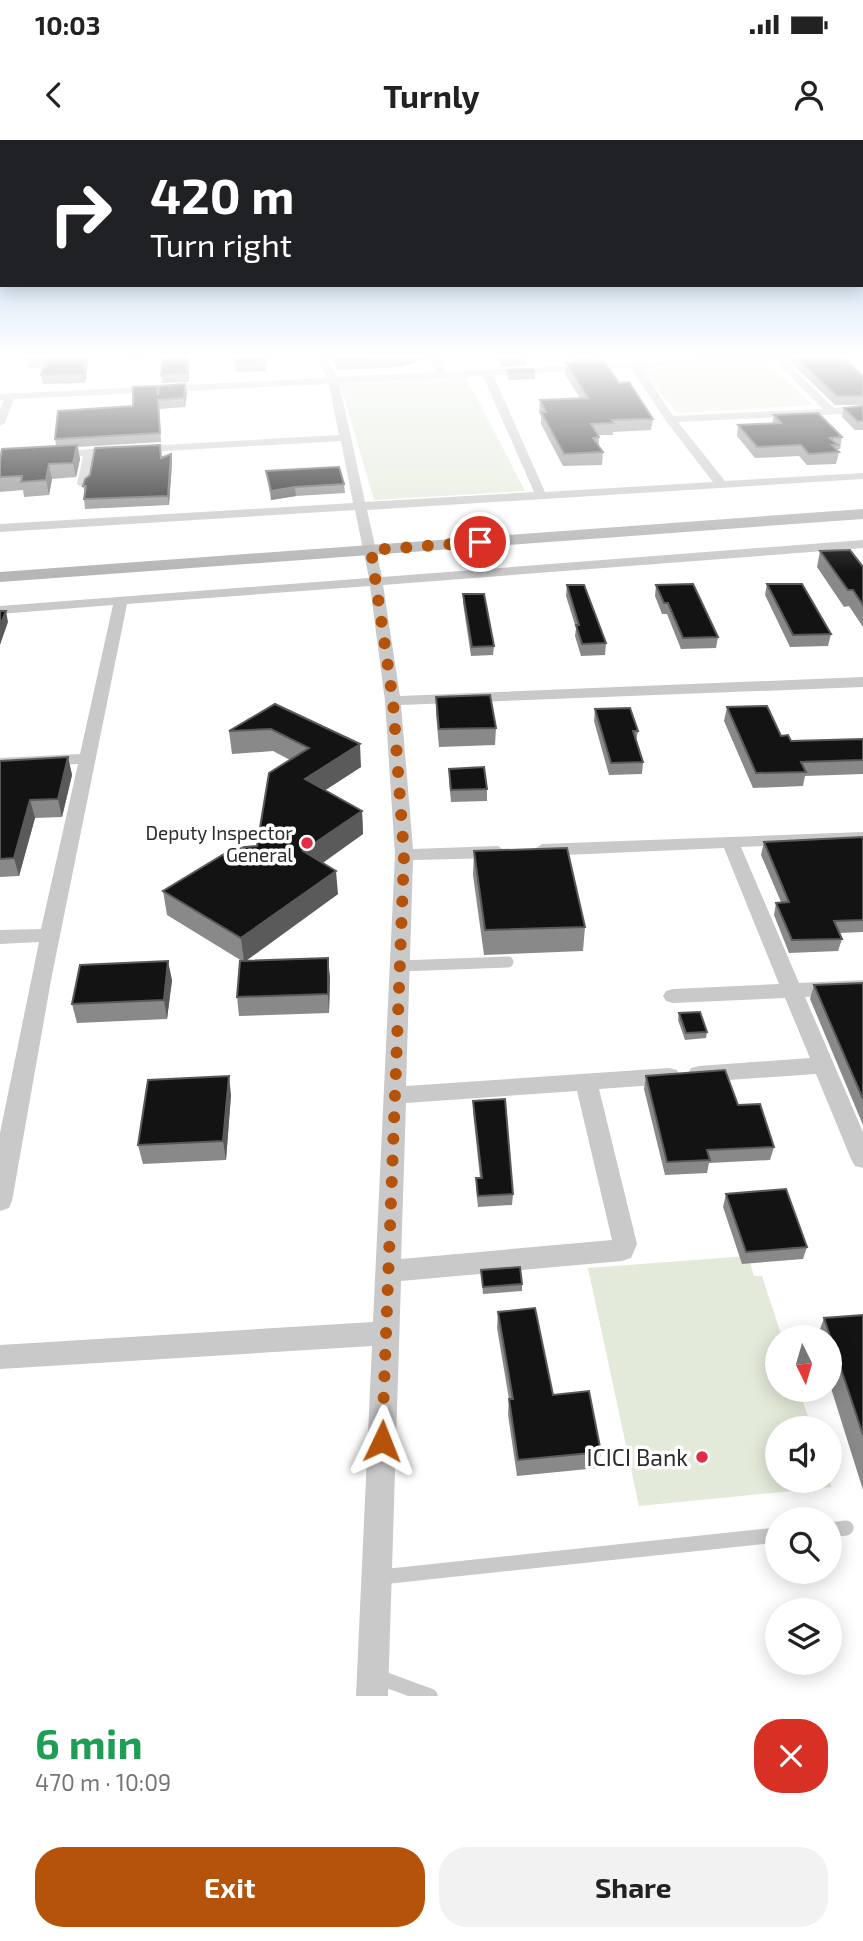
<!DOCTYPE html>
<html lang="en">
<head>
<meta charset="utf-8">
<style>
	body { margin:0; font-family:"Exo 2",sans-serif; background:#f2f2f2; color:#222; height:100vh; display:flex; flex-direction:column; font-size:26px; white-space:nowrap }
	* { box-sizing:border-box; margin:0 }
	p { font-size:23px; color:#767676 }
	.icon { flex:none; width:38px; height:38px; fill:none; stroke:currentColor; stroke-width:2; stroke-linecap:round; stroke-linejoin:round }
	.map { position:relative; height:1556px; overflow:hidden }
	.side { display:flex; flex-direction:column; background:#fff; flex:1 }
	.side>* { flex:none }
	.hud { position:absolute; left:0px; top:0px; width:864px; height:147px; box-shadow:0 4px 18px #0003; background:#202124; color:#fff; overflow:hidden }
	.needle { width:46px; rotate:175deg }
	.buttons { position:absolute; left:765px; top:1185px; display:grid; gap:14px }
	.buttons a { display:grid; place-items:center; width:77px; height:77px; border-radius:50%; background:#fff; box-shadow:0 4px 18px #0003; font-size:35px }
	.pin { position:absolute; display:grid; place-items:center; width:60px; height:60px; color:#fff; margin:-30px; border:4px solid #fff; border-radius:50%; box-shadow:0 2px 7px #0007 }
	.me { position:absolute; width:77px; margin:-38px; rotate:2deg; stroke-linejoin:round; filter:drop-shadow(0 0 5px #0008) }
	.turn { display:flex; align-items:center; gap:24px; height:147px; padding:0 35px; font-size:32px }
	.turn .icon { width:91px; height:91px; stroke-width:2.5 }
	.turn b { display:block; font-size:49px; line-height:60px }
	.round { display:grid; place-items:center; flex:none; width:74px; height:74px; border-radius:28px; background:#f2f2f2 }
	.overview { display:flex; align-items:center; justify-content:space-between; height:119px; padding:0 35px }
	h1 { font-size:42px; font-weight:700; line-height:52px; color:#1e9e55 }
	.cta { display:flex; gap:14px; margin-top:auto; padding:14px 35px }
	.cta a { flex:1; height:80px; border-radius:28px; background:#b45309; color:#fff; font-size:28px; font-weight:700; line-height:80px; text-align:center }
	.cta a+a { background:#f2f2f2; color:#222 }
	.status { display:flex; justify-content:space-between; align-items:center; height:49px; padding:0 35px; background:#fff; direction:ltr }
	.status svg { height:19px; fill:currentColor }
	header { display:flex; justify-content:space-between; align-items:center; height:91px; padding:0 35px; background:#fff; font-size:32px; font-weight:700 }
	.map>svg:first-child { display:block }
	.green { fill:#e3ead9 }
	.lines { fill:none; stroke-linecap:round; stroke-linejoin:round }
	.lane-far1 { stroke:#c9c9c9; stroke-width:11 }
	.lane { stroke:#c9c9c9; stroke-width:15 }
	.street { fill:#c9c9c9; fill-rule:evenodd }
	.secondary { fill:#b6b6b6; fill-rule:evenodd }
	.wall { fill:#898989 }
	.shaded-wall { fill:#5a5a5a }
	.building { fill:#131313; stroke:#5a5a5a; stroke-width:2 }
	.route { stroke:#b45309; stroke-width:12; stroke-dasharray:0 21.6 }
	.poi-dot { fill:#e32d45; stroke:#fff; stroke-width:2.5 }
	.labels { text-anchor:middle; dominant-baseline:central; stroke-width:7; stroke-linejoin:round; paint-order:stroke }
	.poi-label { font-size:19px; fill:#2c2c2c; stroke:#fff; text-anchor:end }
	.near-poi-label { font-size:23px; fill:#2c2c2c; stroke:#fff; text-anchor:end }
</style>
</head>
<body>
<div class="status"><b>10:03</b><svg viewBox="0 0 49 12"><path d="M0 12V9h3v3zM5 12V6h3v6zM10 12V3h3v9zM15 12V0h3v12zM26 1h20v11H26zM47 4h2v5h-2z"/></svg></div>
<header><svg class="icon" aria-label="back" viewBox="0 0 24 24"><path d="M15 5l-7 7 7 7"/></svg>Turnly<svg class="icon" aria-label="person" viewBox="0 0 24 24"><circle cx="12" cy="8" r="4"/><path d="M4 21q1-7 8-7t8 7"/></svg></header>
<div class="map">
<svg width="863" height="1556" viewBox="0 0 863 1556">
	<rect width="100%" height="100%" fill="#fff"/>
	<g class="green">
		<path d="M765,222L813,265L678,273L639,229Z"/>
		<path d="M466,237L525,351L374,360L340,243Z"/>
		<path d="M748,1116L754,1136H762L782,1197H777V1250H799L812,1288H777V1340L829,1341L832,1347L639,1366L588,1128Z"/>
	</g>
	<g class="lines">
		<path class="lane-far1" d="M400,826L508,822"/>
		<g class="lane">
			<path d="M830,1390L846,1388"/>
			<path d="M381,1437L777,1395"/>
			<path d="M378,1537L430,1556"/>
		</g>
		<g class="street">
			<path d="M317,215H327L337,237L436,232L428,215H438L446,232L779,215L834,268L863,267V273L678,282L725,341L863,333V339L367,370L382,437L863,400V408L383,445L400,556L863,537V547L401,565L413,709L498,706L507,712L498,718L413,720L406,946L669,928L677,930L680,936L677,942L669,944L599,949L637,1104L631,1118L622,1121L401,1141L388,1556H356L372,1206L0,1229V1205L373,1182L395,715L385,561L370,446L127,464L52,835L12,1061L9,1068L0,1071V993L39,802L0,804V790L41,789L78,624L0,628V618L80,614L113,465L0,474V466L369,438L355,370L0,392V384L353,363L341,301L94,315L89,344L83,348L77,344L83,316L55,317L49,314L55,311L339,295L329,244L14,259L5,283L0,286V269L4,260H0V254L327,238ZM775,221L823,269L673,276L641,228ZM631,228L666,281L713,342L545,352L493,235ZM483,236L534,352L365,362L339,243ZM577,951L612,1100L401,1119L406,963Z"/>
			<path d="M863,692V702L741,707L799,843L863,840V854L805,857L863,992V1028L855,1026L851,1019L816,934L699,942L691,940L688,934L691,928L699,926L810,918L785,858L673,863L666,861L663,856L666,851L673,849L779,844L724,708L542,716L533,710L542,704Z"/>
		</g>
		<path class="secondary" d="M863,369V379L0,442V432Z"/>
	</g>
	<g class="wall">
		<path d="M28,215H89L85,243L43,244L41,235L44,227L28,228L27,219Z"/>
		<path d="M128,215H161V217L128,219Z"/>
		<path d="M234,215L266,222V231L236,232Z"/>
		<path d="M332,215H427V218L400,227L337,230Z"/>
		<path d="M449,215H482L450,216Z"/>
		<path d="M489,215H525L527,217L526,225L501,227L496,217L491,218Z"/>
		<path d="M567,215H597V221L619,243L653,279L651,290L613,292V295H598L599,297V306L603,312L602,325L563,326L541,284V276L539,272L540,260L580,258L565,234L566,223H573Z"/>
		<path d="M783,215H840L863,236V265H835Z"/>
		<path d="M188,216L190,224L188,242L162,243L161,235Z"/>
		<path d="M507,230L535,232V239L509,240L507,237Z"/>
		<path d="M185,244L187,253L185,267L159,269L161,302L78,307L80,319L76,337L52,339L49,355L24,357L23,350L0,352V319L56,306L55,299L133,266L158,252Z"/>
		<path d="M863,266V290H855L842,277L844,268Z"/>
		<path d="M774,275L842,297L840,309H837V310L839,312L836,324L807,325L799,316L755,318L737,296L738,285L772,284Z"/>
		<path d="M171,314L172,323L169,365L85,369L84,359L85,353L83,346Z"/>
		<path d="M266,331L344,344L345,353L296,356L271,360Z"/>
		<path d="M820,411L863,427V487L849,466L844,467L817,427Z"/>
		<path d="M767,444L831,494L828,506L790,507L765,455Z"/>
		<path d="M567,445L606,503L605,515L581,516L575,496L576,488L566,456Z"/>
		<path d="M656,445L718,497L716,508L681,509L667,474H662L655,456Z"/>
		<path d="M463,454L494,506L493,515L471,516L463,463Z"/>
		<path d="M436,557L496,588L495,605L439,607L436,574Z"/>
		<path d="M275,564L361,627L325,650L362,671L363,694L323,723L338,754L246,821L330,837L329,873L239,876L237,857L242,821L167,775L163,751L257,706L290,620L273,611L232,614L229,591Z"/>
		<path d="M727,567L791,601L863,599V634L805,636L803,646L753,648L724,581Z"/>
		<path d="M595,569L638,591L636,601L643,622L642,634L609,635L594,581Z"/>
		<path d="M68,617L72,635L62,677L35,678L19,736L0,737V621Z"/>
		<path d="M449,629L487,649V661L451,662L449,641Z"/>
		<path d="M863,697V792L839,793L842,799L838,811L789,813L774,775L776,763L781,762L761,715L764,702Z"/>
		<path d="M474,711L585,787L583,811L484,815L473,735Z"/>
		<path d="M172,840L167,879L77,883L72,864Z"/>
		<path d="M863,843V985L810,859L814,845Z"/>
		<path d="M679,873L707,892L706,898L685,900L678,880Z"/>
		<path d="M646,936L738,965L774,1007L770,1020L709,1023L707,1033L665,1035L644,949Z"/>
		<path d="M231,955L226,1020L143,1024L138,1005Z"/>
		<path d="M473,961L513,1054L512,1065L478,1067L476,1049V1038H480L473,972Z"/>
		<path d="M726,1054L807,1107L803,1119L742,1124L723,1067Z"/>
		<path d="M481,1130L522,1144V1151L483,1154Z"/>
		<path d="M498,1172L553,1255L601,1312L598,1328L517,1336L508,1275L509,1259L497,1188Z"/>
		<path d="M863,1175V1350L830,1245V1197H817L824,1178Z"/>
	</g>
	<g class="shaded-wall">
		<path d="M86,215H89L85,243L84,234Z"/>
		<path d="M411,215H427V218L400,227V218Z"/>
		<path d="M188,216L190,224L188,242L187,233Z"/>
		<path d="M185,244L187,253L185,267L184,258Z"/>
		<path d="M77,305L80,319L76,337L73,323Z"/>
		<path d="M171,314L172,323L169,365L168,356Z"/>
		<path d="M49,324L52,339L49,355L46,340Z"/>
		<path d="M295,347L296,356L271,360V351Z"/>
		<path d="M6,471L8,482L0,505V486Z"/>
		<path d="M360,604L361,627L307,662L305,639Z"/>
		<path d="M68,617L72,635L62,677L58,659Z"/>
		<path d="M30,660L35,678L19,736L14,718Z"/>
		<path d="M362,671L363,694L305,735L303,711Z"/>
		<path d="M336,731L338,754L244,822L241,798Z"/>
		<path d="M328,818L330,837L329,873L328,854Z"/>
		<path d="M168,821L172,840L167,879L164,860Z"/>
		<path d="M229,936L231,955L226,1020L223,1001Z"/>
	</g>
	<g class="building">
		<path d="M28,215H86L84,234L41,235L46,218L27,219Z"/>
		<path d="M234,215H264L266,222L235,223Z"/>
		<path d="M334,215H411L400,218L336,222Z"/>
		<path d="M500,215H525L527,217L502,218Z"/>
		<path d="M793,215H840L863,236V256H837Z"/>
		<path d="M163,216H188L187,233L161,235Z"/>
		<path d="M604,221L619,243L629,242L653,279L612,280L614,283L591,284L599,297L593,298L603,312L564,314L541,272H546L540,260L588,258L566,223Z"/>
		<path d="M533,229L535,232L509,233L507,230Z"/>
		<path d="M185,244L184,258L158,260L160,293L55,299L58,271L133,266V247L157,246L158,255L159,246Z"/>
		<path d="M863,266V281H857L844,268Z"/>
		<path d="M818,273L842,297L830,298L838,305H832L839,312L809,314L801,305L757,307L738,285L781,283L774,275Z"/>
		<path d="M77,305L73,323L49,324L46,340L21,342L22,336L0,337V319L2,309Z"/>
		<path d="M160,305L161,318L171,314L168,356L84,359L86,346H83L85,339L90,335L95,308Z"/>
		<path d="M339,327L344,344L295,347L271,351L266,331Z"/>
		<path d="M850,410L863,427V465L853,450H848L820,411Z"/>
		<path d="M693,444L718,497L683,498L668,463H664L656,445Z"/>
		<path d="M767,444H802L831,494L793,495Z"/>
		<path d="M567,445H584L606,503L582,504L576,485H579Z"/>
		<path d="M463,454H484L494,506L472,507Z"/>
		<path d="M0,471H6L0,486Z"/>
		<path d="M490,555L496,588L439,589L436,557Z"/>
		<path d="M275,564L360,604L305,639L362,671L303,711L336,731L241,798L163,751L234,708L257,706L269,633L309,608L271,589L229,591Z"/>
		<path d="M767,566L781,596L788,595L791,601L863,599V620L801,622L806,632L756,633L727,567Z"/>
		<path d="M630,568L638,591H633L643,622L611,623L595,569Z"/>
		<path d="M68,617L58,659L30,660L14,718L0,719V621Z"/>
		<path d="M484,627L487,649L451,650L449,629Z"/>
		<path d="M863,697V780L834,781L842,799L792,800L776,763L789,762L764,702Z"/>
		<path d="M567,708L585,787L485,790L474,711Z"/>
		<path d="M328,818V854L237,857L240,821Z"/>
		<path d="M168,821L164,860L72,864L80,825Z"/>
		<path d="M863,843V959L814,845Z"/>
		<path d="M700,872L707,892L686,893L679,873Z"/>
		<path d="M725,930L738,965L760,964L774,1007L707,1010L710,1020L667,1022L646,936Z"/>
		<path d="M229,936L223,1001L138,1005L148,940Z"/>
		<path d="M505,959L513,1054L478,1056L476,1038H482L473,961Z"/>
		<path d="M786,1049L807,1107L746,1112L726,1054Z"/>
		<path d="M520,1127L522,1144L483,1147L481,1130Z"/>
		<path d="M535,1168L553,1255L589,1251L601,1312L518,1320L509,1259H513L498,1172Z"/>
		<path d="M863,1175V1295L824,1178Z"/>
	</g>
	<linearGradient id="sky" x2="0" y2="1"><stop stop-color="#99c4e9"/><stop offset="0.5" stop-color="#fff"/><stop offset="1" stop-color="#fff" stop-opacity="0"/></linearGradient>
	<rect width="863" height="433" fill="url(#sky)"/>
	<g class="lines">
		<path class="route" d="M382,1301L404,715L393,561L371,410L480,402"/>
	</g>
	<g class="poi-dot">
		<circle cx="307" cy="703" r="7"/>
		<circle cx="702" cy="1317" r="7"/>
	</g>
	<g class="labels">
		<g class="poi-label">
			<text x="293" y="692">Deputy Inspector<tspan x="293" dy="22">General</tspan></text>
		</g>
		<g class="near-poi-label">
			<text x="688" y="1317">ICICI Bank</text>
		</g>
	</g>
</svg>
<div class="buttons">
<a><svg class="needle" viewBox="-14 -14 28 28"><path d="M0-13l5 13h-10z" fill="#e53935"/><path d="M0 13l5-13h-10z" fill="#767676"/></svg></a>
<a><svg class="icon" aria-label="sound" viewBox="0 0 24 24"><path d="M4 9h4l5-4v14l-5-4H4zM17 9q2 3 0 6"/></svg></a>
<a><svg class="icon" aria-label="search" viewBox="0 0 24 24"><circle cx="10" cy="10" r="6"/><path d="M15 15l6 6"/></svg></a>
<a><svg class="icon" aria-label="layers" viewBox="0 0 24 24"><path d="M12 4l9 5-9 5-9-5zM3 14l9 5 9-5"/></svg></a>
</div>
<div class="pin" style="left:480px;top:402px;background:#d93025"><svg class="icon" aria-label="arrive" viewBox="0 0 24 24"><path d="M6 21V4h12l-3 4 3 4H6"/></svg></div>
<svg class="me" style="left:382px;top:1301px" viewBox="-20 -20 40 40"><path d="M0-17L14 15 0 8-14 15z" fill="#b45309" stroke="#fff" stroke-width="4"/></svg>
<div class="hud">
<div class="turn"><svg class="icon" aria-label="right" viewBox="0 0 24 24"><path d="M7 20v-9h11M14 6l5 5-5 5"/></svg><div><b>420 m</b>Turn right</div></div>
</div>
</div>
<section class="side">
<div class="overview"><div><h1>6 min</h1><p>470 m · 10:09</p></div><a class="round" style="background:#d93025;color:#fff"><svg class="icon" aria-label="close" viewBox="0 0 24 24"><path d="M6 6l12 12M18 6L6 18"/></svg></a></div>
<div class="cta"><a>Exit</a><a>Share</a></div>
</section>
</body>
</html>
